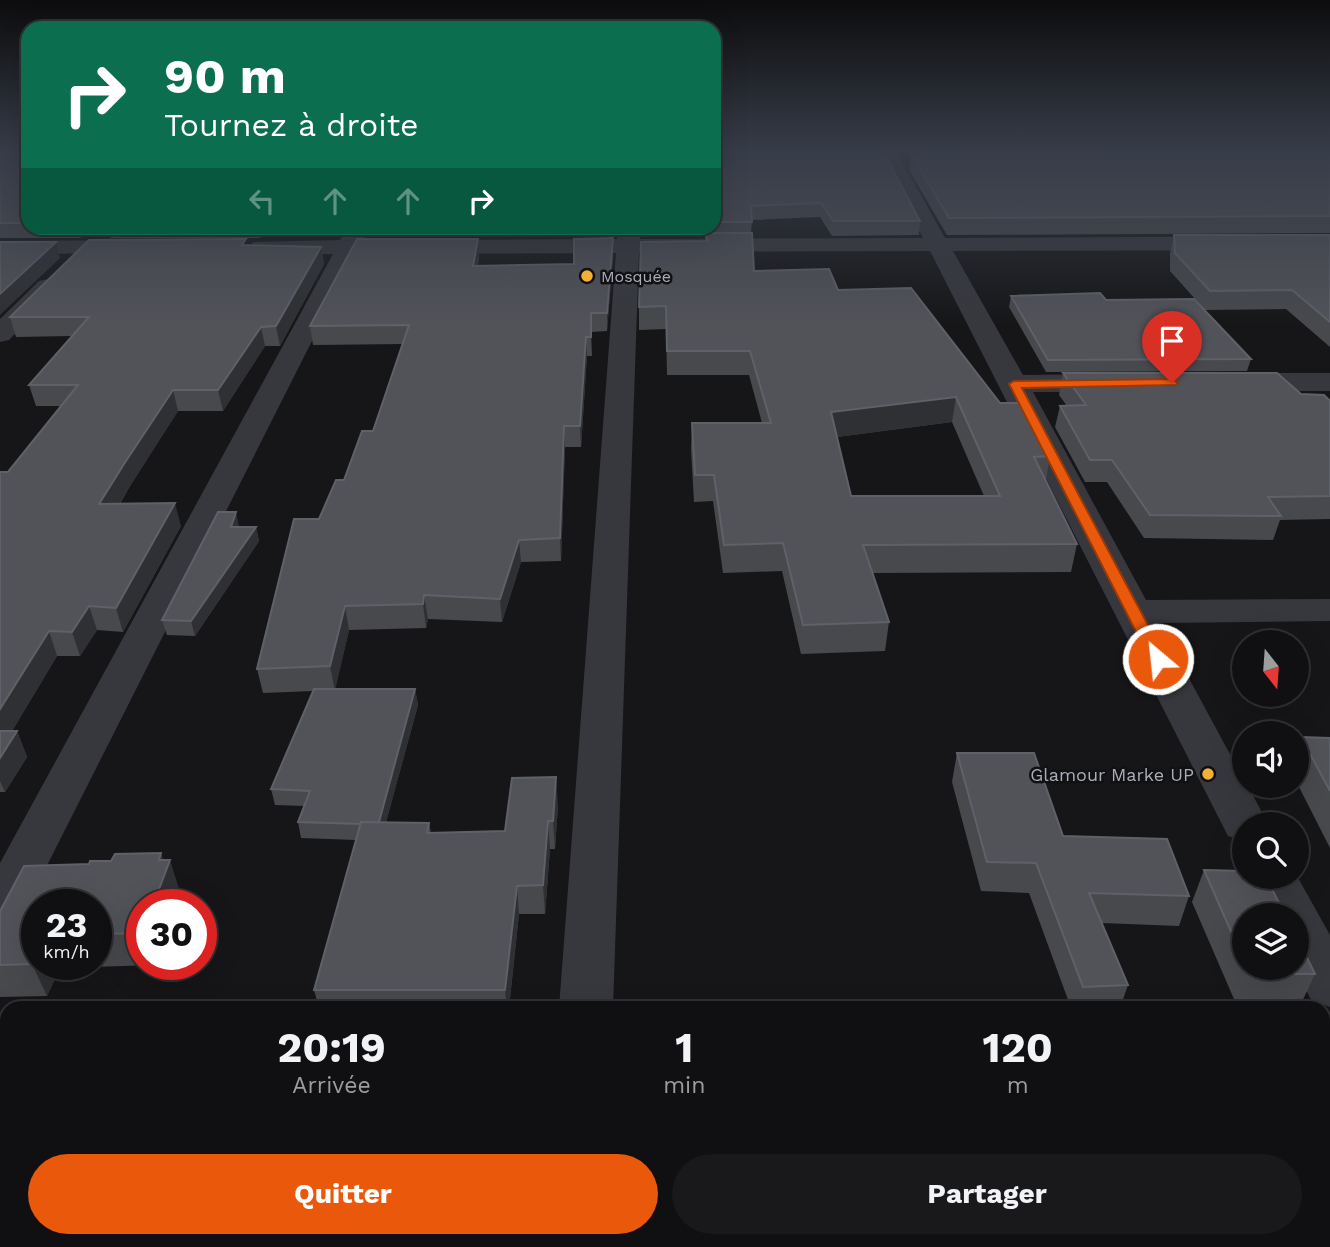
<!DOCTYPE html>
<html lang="fr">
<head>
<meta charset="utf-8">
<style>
	body { margin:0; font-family:"Work Sans",sans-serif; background:#19191b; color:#f1f3f6; height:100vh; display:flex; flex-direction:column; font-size:26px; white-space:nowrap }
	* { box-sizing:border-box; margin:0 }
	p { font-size:23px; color:#9c9d9f }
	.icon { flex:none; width:38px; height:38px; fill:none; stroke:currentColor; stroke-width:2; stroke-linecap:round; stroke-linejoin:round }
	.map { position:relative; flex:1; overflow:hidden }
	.details { position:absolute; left:0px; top:1001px; width:1330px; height:247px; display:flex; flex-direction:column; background:#101012; border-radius:21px 21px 0 0; box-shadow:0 7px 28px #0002,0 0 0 2px #303032 }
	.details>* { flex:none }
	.guide { position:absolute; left:21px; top:21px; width:700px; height:214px; border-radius:21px; box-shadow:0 7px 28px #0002,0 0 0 2px #303032; background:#0b6e4f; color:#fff; overflow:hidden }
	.needle { width:46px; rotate:163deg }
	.fabs { position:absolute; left:1232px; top:630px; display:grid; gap:14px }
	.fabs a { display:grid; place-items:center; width:77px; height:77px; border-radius:50%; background:#101012; box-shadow:0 7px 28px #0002,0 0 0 2px #303032; font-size:35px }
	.speed { position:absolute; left:21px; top:889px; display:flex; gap:14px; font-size:35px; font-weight:700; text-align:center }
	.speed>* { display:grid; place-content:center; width:91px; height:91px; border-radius:50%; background:#101012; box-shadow:0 7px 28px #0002,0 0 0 2px #303032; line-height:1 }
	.speed small { font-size:18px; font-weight:400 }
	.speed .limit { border:10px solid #d22; background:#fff; color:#111 }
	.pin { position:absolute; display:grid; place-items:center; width:60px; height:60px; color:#fff; margin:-72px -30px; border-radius:50% 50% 50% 0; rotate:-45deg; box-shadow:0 0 7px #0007 }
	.pin .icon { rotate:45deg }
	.me { position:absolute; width:77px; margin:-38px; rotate:332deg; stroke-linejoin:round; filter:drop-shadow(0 0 5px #0008) }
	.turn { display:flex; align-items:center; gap:24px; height:147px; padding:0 28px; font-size:32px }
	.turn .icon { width:91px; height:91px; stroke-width:2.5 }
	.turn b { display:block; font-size:49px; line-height:60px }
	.lanes { display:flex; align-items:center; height:66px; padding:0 28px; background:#0003; justify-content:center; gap:35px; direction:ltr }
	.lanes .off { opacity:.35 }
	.eta { display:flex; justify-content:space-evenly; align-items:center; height:119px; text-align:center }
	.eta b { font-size:42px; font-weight:700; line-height:49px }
	.button { display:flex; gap:14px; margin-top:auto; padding:14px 28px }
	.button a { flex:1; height:80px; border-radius:42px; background:#ea580c; color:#fff; font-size:28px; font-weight:700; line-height:80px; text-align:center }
	.button a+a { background:#19191b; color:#f1f3f6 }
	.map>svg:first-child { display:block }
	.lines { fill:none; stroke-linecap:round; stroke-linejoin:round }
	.minor { fill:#37383d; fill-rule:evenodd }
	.wall { fill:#47494d; fill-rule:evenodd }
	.shaded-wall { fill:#2f3033 }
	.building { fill:#525359; stroke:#5f6168; stroke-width:2; fill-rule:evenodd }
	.route { fill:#ea580c; stroke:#983908; stroke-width:2 }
	.poi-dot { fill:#f2b134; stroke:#111113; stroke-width:2.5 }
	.labels { text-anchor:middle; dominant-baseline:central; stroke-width:5; stroke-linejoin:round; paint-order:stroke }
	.far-poi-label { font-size:16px; fill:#a8adb8; stroke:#111113; text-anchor:start }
	.poi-label { font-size:18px; fill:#a8adb8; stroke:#111113; text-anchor:end }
</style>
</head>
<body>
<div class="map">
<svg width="1330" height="1247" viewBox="0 0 1330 1247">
	<rect width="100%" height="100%" fill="#161618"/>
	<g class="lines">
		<g class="minor">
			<path d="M878,151H896L945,238L1330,236V250L953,251L1023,375L1114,374L1124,377L1128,383L1124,389L1114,392H1033L1146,600L1330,599V621L1159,623L1244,780V786H1248L1268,824H1244V840L1228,836L930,251L639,252L613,1008H559L616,253L356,254L25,909L18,923L0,928V863L333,254H261L253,252L250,247L253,242L340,240L347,228H369L363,240L617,239L618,228H640V239L923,238Z"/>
			<path d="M134,240L142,242L145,247L142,252L0,255V241Z"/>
			<path d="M48,279L57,281L60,286L57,291L9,340L0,342V319L39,281Z"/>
			<path d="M1233,373H1330V391H1233L1223,388L1219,382L1223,376Z"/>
			<path d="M1297,876L1330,935V1007L1311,1000L1295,968H1297V915H1268L1249,877Z"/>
			<rect x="1323" y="1049" width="7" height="50"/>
			<rect x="0" y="1070" width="7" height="52"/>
			<path d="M544,1241H608L607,1247H543Z"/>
		</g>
	</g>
	<g class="wall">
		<path d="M0,151H28V228H266L260,238H111L108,231L98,228L80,238H0Z"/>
		<path d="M714,151L920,221L919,235L832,236L820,217L752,220L751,233L754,271L838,290L1000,403L1050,456L1046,480L1077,544L1071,572L873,573L889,622L885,651L801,654L782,571L723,573L713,501L694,502L691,449L692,423H762L749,375H667L666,329L639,330V307L705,241V236H696L692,228H714ZM952,422L984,496H851L837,437Z"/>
		<path d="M900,151H1330L900,152Z"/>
		<path d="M1330,152V233L947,235L909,170L911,154Z"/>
		<path d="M366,228H483L482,237H367Z"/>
		<path d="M575,228H614L615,236L575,237Z"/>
		<path d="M1174,235H1330V347L1286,309L1205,310L1170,271V253Z"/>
		<path d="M247,246L321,247L324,264L280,346H265L223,411H178L130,486L120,504L181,526L123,632L97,630L80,656H57L12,731H17L27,757L5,792H0V472H8L61,406H36L29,385L72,336L16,337L10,317Z"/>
		<path d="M479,256L478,266L574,264L613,256L607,331L591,332L592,356H587L581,447H565L561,561L521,562L502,622L428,619L426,628L349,630L335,689H415L418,705L386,822L429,823L431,833L505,831L558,805L555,849H550L545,914H519L509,1008H319L314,990L356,840L301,838L298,822L304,806L275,805L271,789L313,691L263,693L257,669L319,519L373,431L403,344L313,345L310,326Z"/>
		<path d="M1011,296L1106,300L1251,359L1247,371L1046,372L1009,307Z"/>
		<path d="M1063,373L1301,394L1330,401V519L1280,520L1273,540L1144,538L1107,482H1085L1055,427L1060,406H1067L1059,395Z"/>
		<path d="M239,526V527H256L259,541L195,636L167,635L162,620Z"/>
		<path d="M1301,737L1330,738V848L1297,783V747Z"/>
		<path d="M957,753L1063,836L1189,896L1179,926L1102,923L1128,985L1120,1008H1071L1029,893L981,891L952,782Z"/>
		<path d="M164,860L180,892L175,905H142V964L154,965L60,968L47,996L0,997V911ZM37,905H96V964H37Z"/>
		<path d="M1204,870L1244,915V968H1297L1315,974L1300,1006H1237L1192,902Z"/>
		<rect x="1323" y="1130" width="7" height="63"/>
		<path d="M1051,1241H1173L1170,1247H1052Z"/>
	</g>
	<g class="shaded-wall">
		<path d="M77,228H98L80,238Z"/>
		<path d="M258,228H266L260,238Z"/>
		<path d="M613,238V256L607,331V313Z"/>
		<path d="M478,239L479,256L475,284L473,266Z"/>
		<path d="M56,242L60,258L0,315V294Z"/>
		<path d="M321,247L324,264L280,346L276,326Z"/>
		<path d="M261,327L265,346L223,411L218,390Z"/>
		<path d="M586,337L587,356L581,447L580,426Z"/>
		<path d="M173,390L178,411L130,486L106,527L99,504L124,464Z"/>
		<path d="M956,397L952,422L829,438L831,412Z"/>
		<path d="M564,426L565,447L561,561L560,538Z"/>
		<path d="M175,503L181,526L123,632L116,608Z"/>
		<path d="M236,512L239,526L234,541L231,527Z"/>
		<path d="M256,527L259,541L195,636L191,621Z"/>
		<path d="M519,540L521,562L502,622L500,599Z"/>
		<path d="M424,595L428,619L426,628L423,604Z"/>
		<path d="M89,606L97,630L80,656L72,632Z"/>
		<path d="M345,606L349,630L335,691L330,666Z"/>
		<path d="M49,631L57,656L0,751V709Z"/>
		<path d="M415,689L418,705L381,841L379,825Z"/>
		<path d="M17,731L27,757L5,792L0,781V758Z"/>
		<path d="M556,777L558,805L555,849L553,821Z"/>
		<path d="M548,821L550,849L545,914L543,885Z"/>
		<path d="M161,853L167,868L170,860L180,892L175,905H153L159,860Z"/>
		<path d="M517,886L519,914L509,1008H507L505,990Z"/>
		<path d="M37,955V964H58L60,968L47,996L32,964Z"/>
		<path d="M224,1241H246L244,1247H223Z"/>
	</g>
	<g class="building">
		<rect x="0" y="151" width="28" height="72"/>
		<path d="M714,151H883L920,221H833L821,203L751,206L752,222H714Z"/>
		<path d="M1330,152V216L949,218L911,154Z"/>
		<path d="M705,233H752L754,271L829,269L838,290L911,288L1000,403H1022L1050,456L1034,457L1077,544L863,545L889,622L803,625L783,543L724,545L714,475H695L692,423H771L750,351H667L666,306L639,307L641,242L708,241ZM956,397L1000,496H851L831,412Z"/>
		<path d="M1174,235H1330V322L1292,290L1210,291L1175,253Z"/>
		<path d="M613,238L607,313H591V337H586L580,426H564L560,538L519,540L500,599L424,595L423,604L345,606L330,666L257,669L294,519H319L336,480H344L362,431H373L409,325L310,326L357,239H478L473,266L574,264V239Z"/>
		<path d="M246,239L242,245L321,247L276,326L261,327L218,390H173L124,464L99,504L175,503L116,608L89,606L72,632L49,631L0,709V472H8L78,385H29L89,317H10L89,240Z"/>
		<path d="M0,242H56L0,294Z"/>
		<path d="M1100,293L1106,300L1194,299L1251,359L1048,360L1011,296Z"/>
		<path d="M1063,373H1277L1301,394L1324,395L1330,401V496L1268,497L1281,516L1150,515L1112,460H1090L1060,406L1086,405Z"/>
		<path d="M218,512H236L231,527H256L191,621L162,620Z"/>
		<path d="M314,689H415L379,822H361V824L298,822L310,791L271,789Z"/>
		<path d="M0,731H17L0,758Z"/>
		<path d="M1301,737L1330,738V791Z"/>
		<path d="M957,753H1034L1063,836L1167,839L1189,896L1089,893L1128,985L1083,987L1036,863L987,862Z"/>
		<path d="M556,777L553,821H548L543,885L517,886L505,990H314L361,822L429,823L427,833L505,831L512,778Z"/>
		<path d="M161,853L159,860H170L153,905H142V933L96,934V905H37V955L32,964L0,965V911L24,866L89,864L90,861H111L115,854Z"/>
		<path d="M1204,870L1244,871V877H1266L1285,915H1244V961Z"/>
		<path d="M1297,937L1315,974H1250L1247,968H1297Z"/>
		<rect x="1323" y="1130" width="7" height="47"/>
		<path d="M0,1189H7V1241H224L223,1247H0Z"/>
	</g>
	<linearGradient id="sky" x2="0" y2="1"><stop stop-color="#0c0c0d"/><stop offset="0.46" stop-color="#363c48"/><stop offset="1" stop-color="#363c48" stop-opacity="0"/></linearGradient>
	<rect width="1330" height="325" fill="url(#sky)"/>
	<path class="route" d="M1172,379L1178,383L1176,385L1022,388L1166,659L1158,664L1150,659L1009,384L1014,381Z"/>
	<g class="poi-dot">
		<circle cx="587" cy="276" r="7"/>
		<circle cx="1208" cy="774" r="7"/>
	</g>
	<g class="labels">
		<g class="far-poi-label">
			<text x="601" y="276">Mosquée</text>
		</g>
		<g class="poi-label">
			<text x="1194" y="774">Glamour Marke UP</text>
		</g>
	</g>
</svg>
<div class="fabs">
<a><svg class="needle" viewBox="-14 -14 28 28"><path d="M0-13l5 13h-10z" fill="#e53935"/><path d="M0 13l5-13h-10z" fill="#9c9d9f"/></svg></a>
<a><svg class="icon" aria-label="sound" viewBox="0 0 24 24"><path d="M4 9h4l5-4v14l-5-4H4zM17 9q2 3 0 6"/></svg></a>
<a><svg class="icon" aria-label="search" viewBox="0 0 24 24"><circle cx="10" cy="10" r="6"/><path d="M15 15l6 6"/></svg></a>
<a><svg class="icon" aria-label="layers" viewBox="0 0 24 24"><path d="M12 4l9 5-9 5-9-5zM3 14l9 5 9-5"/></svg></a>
</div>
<div class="speed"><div>23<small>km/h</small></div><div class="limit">30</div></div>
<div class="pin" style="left:1172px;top:383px;background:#d93025"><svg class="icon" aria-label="arrive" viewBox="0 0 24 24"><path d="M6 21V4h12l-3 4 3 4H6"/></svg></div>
<svg class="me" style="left:1158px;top:659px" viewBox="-20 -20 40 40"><circle r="17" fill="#ea580c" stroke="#fff" stroke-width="3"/><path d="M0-11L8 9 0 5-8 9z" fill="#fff"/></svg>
<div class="guide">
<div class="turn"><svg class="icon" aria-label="right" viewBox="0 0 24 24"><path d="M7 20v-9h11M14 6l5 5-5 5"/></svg><div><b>90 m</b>Tournez à droite</div></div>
<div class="lanes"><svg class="icon off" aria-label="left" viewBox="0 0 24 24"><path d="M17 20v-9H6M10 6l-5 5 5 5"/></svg><svg class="icon off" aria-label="ahead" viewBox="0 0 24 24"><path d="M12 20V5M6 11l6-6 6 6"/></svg><svg class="icon off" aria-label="ahead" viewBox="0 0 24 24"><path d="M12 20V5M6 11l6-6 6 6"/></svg><svg class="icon" aria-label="right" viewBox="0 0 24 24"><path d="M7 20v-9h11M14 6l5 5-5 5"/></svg></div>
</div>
<section class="details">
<div class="eta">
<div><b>20:19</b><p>Arrivée</p></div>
<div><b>1</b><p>min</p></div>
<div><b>120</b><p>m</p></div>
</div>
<div class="button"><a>Quitter</a><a>Partager</a></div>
</section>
</div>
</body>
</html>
